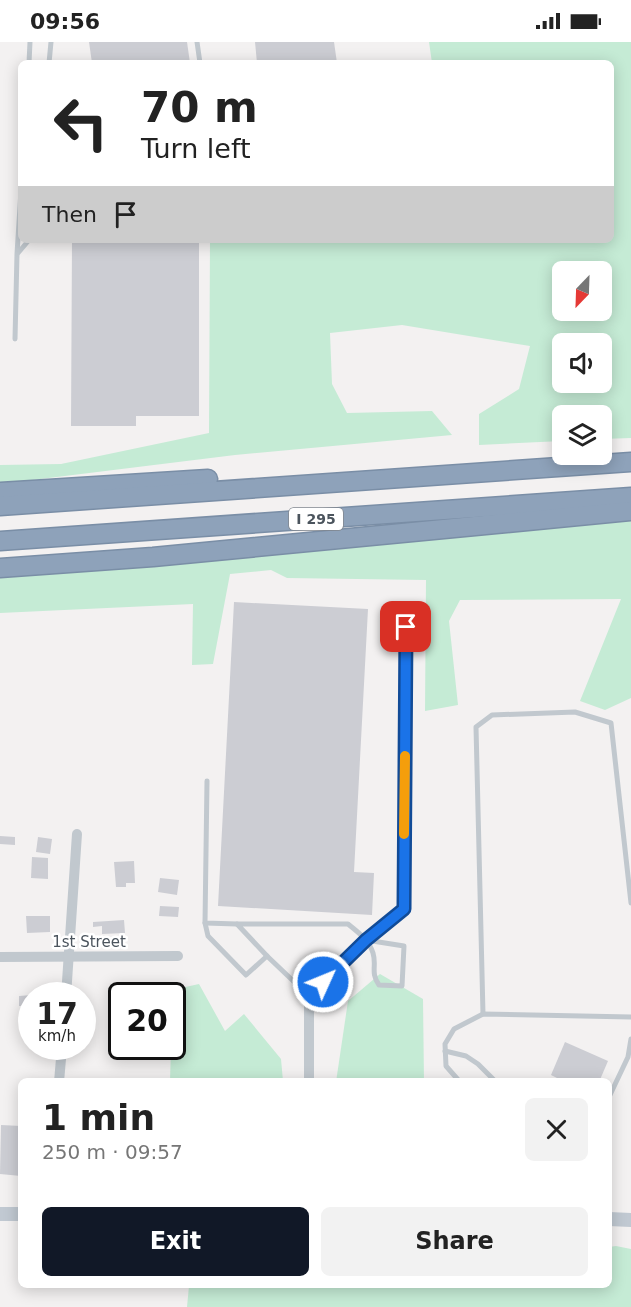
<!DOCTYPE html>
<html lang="en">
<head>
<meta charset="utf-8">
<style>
	body { margin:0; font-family:"DejaVu Sans",sans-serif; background:#f2f2f2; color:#222; height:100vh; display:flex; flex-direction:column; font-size:22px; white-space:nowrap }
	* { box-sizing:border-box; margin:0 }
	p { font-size:20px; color:#767676 }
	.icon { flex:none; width:33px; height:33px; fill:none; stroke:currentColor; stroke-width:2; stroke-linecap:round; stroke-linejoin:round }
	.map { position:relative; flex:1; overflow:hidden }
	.drawer { position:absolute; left:18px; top:1036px; width:594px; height:210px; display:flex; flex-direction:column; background:#fff; border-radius:9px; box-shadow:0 3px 15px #0003 }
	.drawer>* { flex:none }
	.banner { position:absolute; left:18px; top:18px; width:596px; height:183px; border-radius:9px; box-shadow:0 3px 15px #0003; background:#fff; color:#222; overflow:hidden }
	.needle { width:39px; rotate:203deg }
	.controls { position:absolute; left:552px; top:219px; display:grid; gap:12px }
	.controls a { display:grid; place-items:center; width:60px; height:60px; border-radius:9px; background:#fff; box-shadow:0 3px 15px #0003; font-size:30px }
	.speed { position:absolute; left:18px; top:940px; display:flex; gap:12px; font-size:30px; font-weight:700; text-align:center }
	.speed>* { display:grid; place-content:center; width:78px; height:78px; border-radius:50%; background:#fff; box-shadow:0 3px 15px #0003; line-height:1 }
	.speed small { font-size:15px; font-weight:400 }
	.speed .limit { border:3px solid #111; border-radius:9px; background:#fff; color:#111 }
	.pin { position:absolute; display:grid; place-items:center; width:51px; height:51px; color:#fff; margin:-26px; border-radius:12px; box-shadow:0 3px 9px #0006 }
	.me { position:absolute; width:66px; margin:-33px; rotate:46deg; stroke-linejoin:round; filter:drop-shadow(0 0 4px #0008) }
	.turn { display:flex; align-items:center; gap:21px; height:126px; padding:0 24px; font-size:27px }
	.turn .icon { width:78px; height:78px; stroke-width:2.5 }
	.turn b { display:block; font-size:42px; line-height:51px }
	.then { display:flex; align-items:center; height:57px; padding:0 24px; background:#0003; gap:12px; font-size:22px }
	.round { display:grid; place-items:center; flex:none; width:63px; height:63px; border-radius:9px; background:#f2f2f2 }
	.summary { display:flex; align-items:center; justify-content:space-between; height:102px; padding:0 24px }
	h1 { font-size:36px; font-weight:700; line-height:45px }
	.action { display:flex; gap:12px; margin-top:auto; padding:12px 24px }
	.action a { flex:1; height:69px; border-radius:9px; background:#111827; color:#fff; font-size:24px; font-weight:700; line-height:69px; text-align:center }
	.action a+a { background:#f2f2f2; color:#222 }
	.status { display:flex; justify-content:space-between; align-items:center; height:42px; padding:0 30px; background:#fff; direction:ltr }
	.status svg { height:16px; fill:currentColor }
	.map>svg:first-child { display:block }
	.green { fill:#c5ebd5; fill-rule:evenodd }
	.building { fill:#cccdd3 }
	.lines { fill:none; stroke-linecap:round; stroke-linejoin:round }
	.highway-casing { stroke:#7a8ea6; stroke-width:21 }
	.lane { stroke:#c1c8ce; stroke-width:5 }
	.street { stroke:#c1c8ce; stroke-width:10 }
	.secondary { stroke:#c1c9d2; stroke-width:14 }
	.highway { stroke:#8ea2ba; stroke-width:18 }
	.route-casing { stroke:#114b97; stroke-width:15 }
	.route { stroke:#1a73e8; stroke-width:10 }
	.slow { stroke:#f59e0b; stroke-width:10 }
	.labels { text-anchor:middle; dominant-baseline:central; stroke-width:5; stroke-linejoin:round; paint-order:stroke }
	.shield { fill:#fff; stroke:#81878e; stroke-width:1.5 }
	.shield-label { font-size:14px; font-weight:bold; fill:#4b545d }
	.street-label { font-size:15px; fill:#4b545d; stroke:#fff }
</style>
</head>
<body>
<div class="status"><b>09:56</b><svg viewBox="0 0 49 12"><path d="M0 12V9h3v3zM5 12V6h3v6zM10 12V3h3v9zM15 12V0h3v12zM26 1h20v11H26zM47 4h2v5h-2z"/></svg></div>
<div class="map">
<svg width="631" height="1265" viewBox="0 0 631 1265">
	<rect width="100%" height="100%" fill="#f3f1f1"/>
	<g class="green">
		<path d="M429,0H631V396L602,397V374H562V399L479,403V372L519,347L530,304L402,283L330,291L332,342L347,371L432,369L452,393L235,413L0,442V423L61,422L209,391L210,198H610V21H432ZM562,230H602V268H562ZM562,302H602V340H562Z"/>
		<path d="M631,479V656L605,668L580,659L621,557L460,558L449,579L458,663L425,669L426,538L287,536L271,528L230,532L213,622L192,623L193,562L0,571V535Z"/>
		<path d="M380,932L423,957L424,1039L336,1040L348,959Z"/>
		<path d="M199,942L225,989L244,972L281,1017L283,1039H170L171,1005H172V948Z"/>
		<path d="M616,1204L631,1207V1265H187L189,1244H609V1205Z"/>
	</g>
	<g class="building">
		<path d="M89,0H187L190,21H92Z"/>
		<path d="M255,0H334L337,21H257Z"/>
		<path d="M72,198H199V374H136V384H71Z"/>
		<path d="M234,560L368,567L354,830L374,831L372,873L218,864Z"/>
		<path d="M0,794L15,795V803L0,802Z"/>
		<path d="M38,795L52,797L50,812L36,810Z"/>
		<path d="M32,815L48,816V837L31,836Z"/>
		<path d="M134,819L135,841H126V845H116L114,820Z"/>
		<path d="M160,836L179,838L177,853L158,850Z"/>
		<path d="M160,864L179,865L178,875L159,874Z"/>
		<path d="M26,874H50V890L27,891Z"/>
		<path d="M124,878L125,891L102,892V884L93,885V880Z"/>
		<path d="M32,953V969H28V964H19V954Z"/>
		<path d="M565,1000L608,1019L599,1040H565L551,1033Z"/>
		<path d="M1,1083L21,1084V1134L0,1132Z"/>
	</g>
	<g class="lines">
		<defs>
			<g id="highway">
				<path d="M0,450L208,437"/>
				<path d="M0,464L631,420"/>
				<path d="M0,499L631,455"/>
				<path d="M0,526L153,515L631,469"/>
			</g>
		</defs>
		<use href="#highway" class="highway-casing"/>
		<g class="lane">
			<path d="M197,0L200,21"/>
			<path d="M29,21L30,0"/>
			<path d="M49,21L51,0"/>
			<path d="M18,211L29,198"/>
			<path d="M15,297L17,212L21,149"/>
			<path d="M207,739L205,881L237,882"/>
			<path d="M205,881L208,894L246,933L267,914"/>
			<path d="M366,898L404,904L402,944L379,943C370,930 377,924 373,911C369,898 358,890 348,882H237L267,914L309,954L366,898L404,867L406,585"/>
			<path d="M483,972L476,685L492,673L575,670L611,681L631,861"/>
			<path d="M445,1009L466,1014L478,1022L496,1040"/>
			<path d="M460,1040L446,1024L445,1002L454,987L483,972L631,975"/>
			<path d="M609,1055L628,1015L631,997"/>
		</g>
		<g class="street">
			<path d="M0,915L178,914"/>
			<path d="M66,954L77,792"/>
			<path d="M59,1040L62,1005"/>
			<path d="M309,1040V954"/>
		</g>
		<g class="secondary">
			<path d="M0,1172H21"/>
			<path d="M609,1177L631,1178"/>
		</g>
		<use href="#highway" class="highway"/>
	</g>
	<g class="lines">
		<defs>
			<path id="route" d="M323,940L366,898L404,867L406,585"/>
		</defs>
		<use href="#route" class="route-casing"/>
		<use href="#route" class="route"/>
		<path class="slow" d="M404,792L405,714"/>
	</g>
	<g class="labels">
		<rect class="shield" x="289" y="466" width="54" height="22" rx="4.5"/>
		<g class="shield-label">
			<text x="316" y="477">I 295</text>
		</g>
		<g class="street-label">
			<text x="89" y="900">1st Street</text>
		</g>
	</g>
</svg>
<div class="controls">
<a><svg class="needle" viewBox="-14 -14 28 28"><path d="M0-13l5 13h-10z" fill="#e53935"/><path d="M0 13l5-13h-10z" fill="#767676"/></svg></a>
<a><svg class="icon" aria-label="sound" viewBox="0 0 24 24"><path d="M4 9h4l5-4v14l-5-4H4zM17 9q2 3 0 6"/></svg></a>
<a><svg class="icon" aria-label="layers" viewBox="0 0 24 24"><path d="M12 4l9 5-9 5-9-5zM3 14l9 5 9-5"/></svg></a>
</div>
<div class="speed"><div>17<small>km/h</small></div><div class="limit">20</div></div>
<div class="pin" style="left:406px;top:585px;background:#d93025"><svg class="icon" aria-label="arrive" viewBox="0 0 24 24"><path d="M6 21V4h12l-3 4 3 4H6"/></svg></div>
<svg class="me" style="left:323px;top:940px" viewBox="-20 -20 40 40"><circle r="17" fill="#1a73e8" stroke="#fff" stroke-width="3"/><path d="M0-11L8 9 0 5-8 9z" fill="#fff"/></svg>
<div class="banner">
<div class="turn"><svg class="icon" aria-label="left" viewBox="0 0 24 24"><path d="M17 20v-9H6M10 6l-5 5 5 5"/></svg><div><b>70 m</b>Turn left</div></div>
<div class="then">Then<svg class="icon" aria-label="arrive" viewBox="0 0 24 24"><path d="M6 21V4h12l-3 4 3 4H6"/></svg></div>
</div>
<section class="drawer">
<div class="summary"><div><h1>1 min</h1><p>250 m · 09:57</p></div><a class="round"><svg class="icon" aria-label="close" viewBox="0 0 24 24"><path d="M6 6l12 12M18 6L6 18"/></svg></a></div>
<div class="action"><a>Exit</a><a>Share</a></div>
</section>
</div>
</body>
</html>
